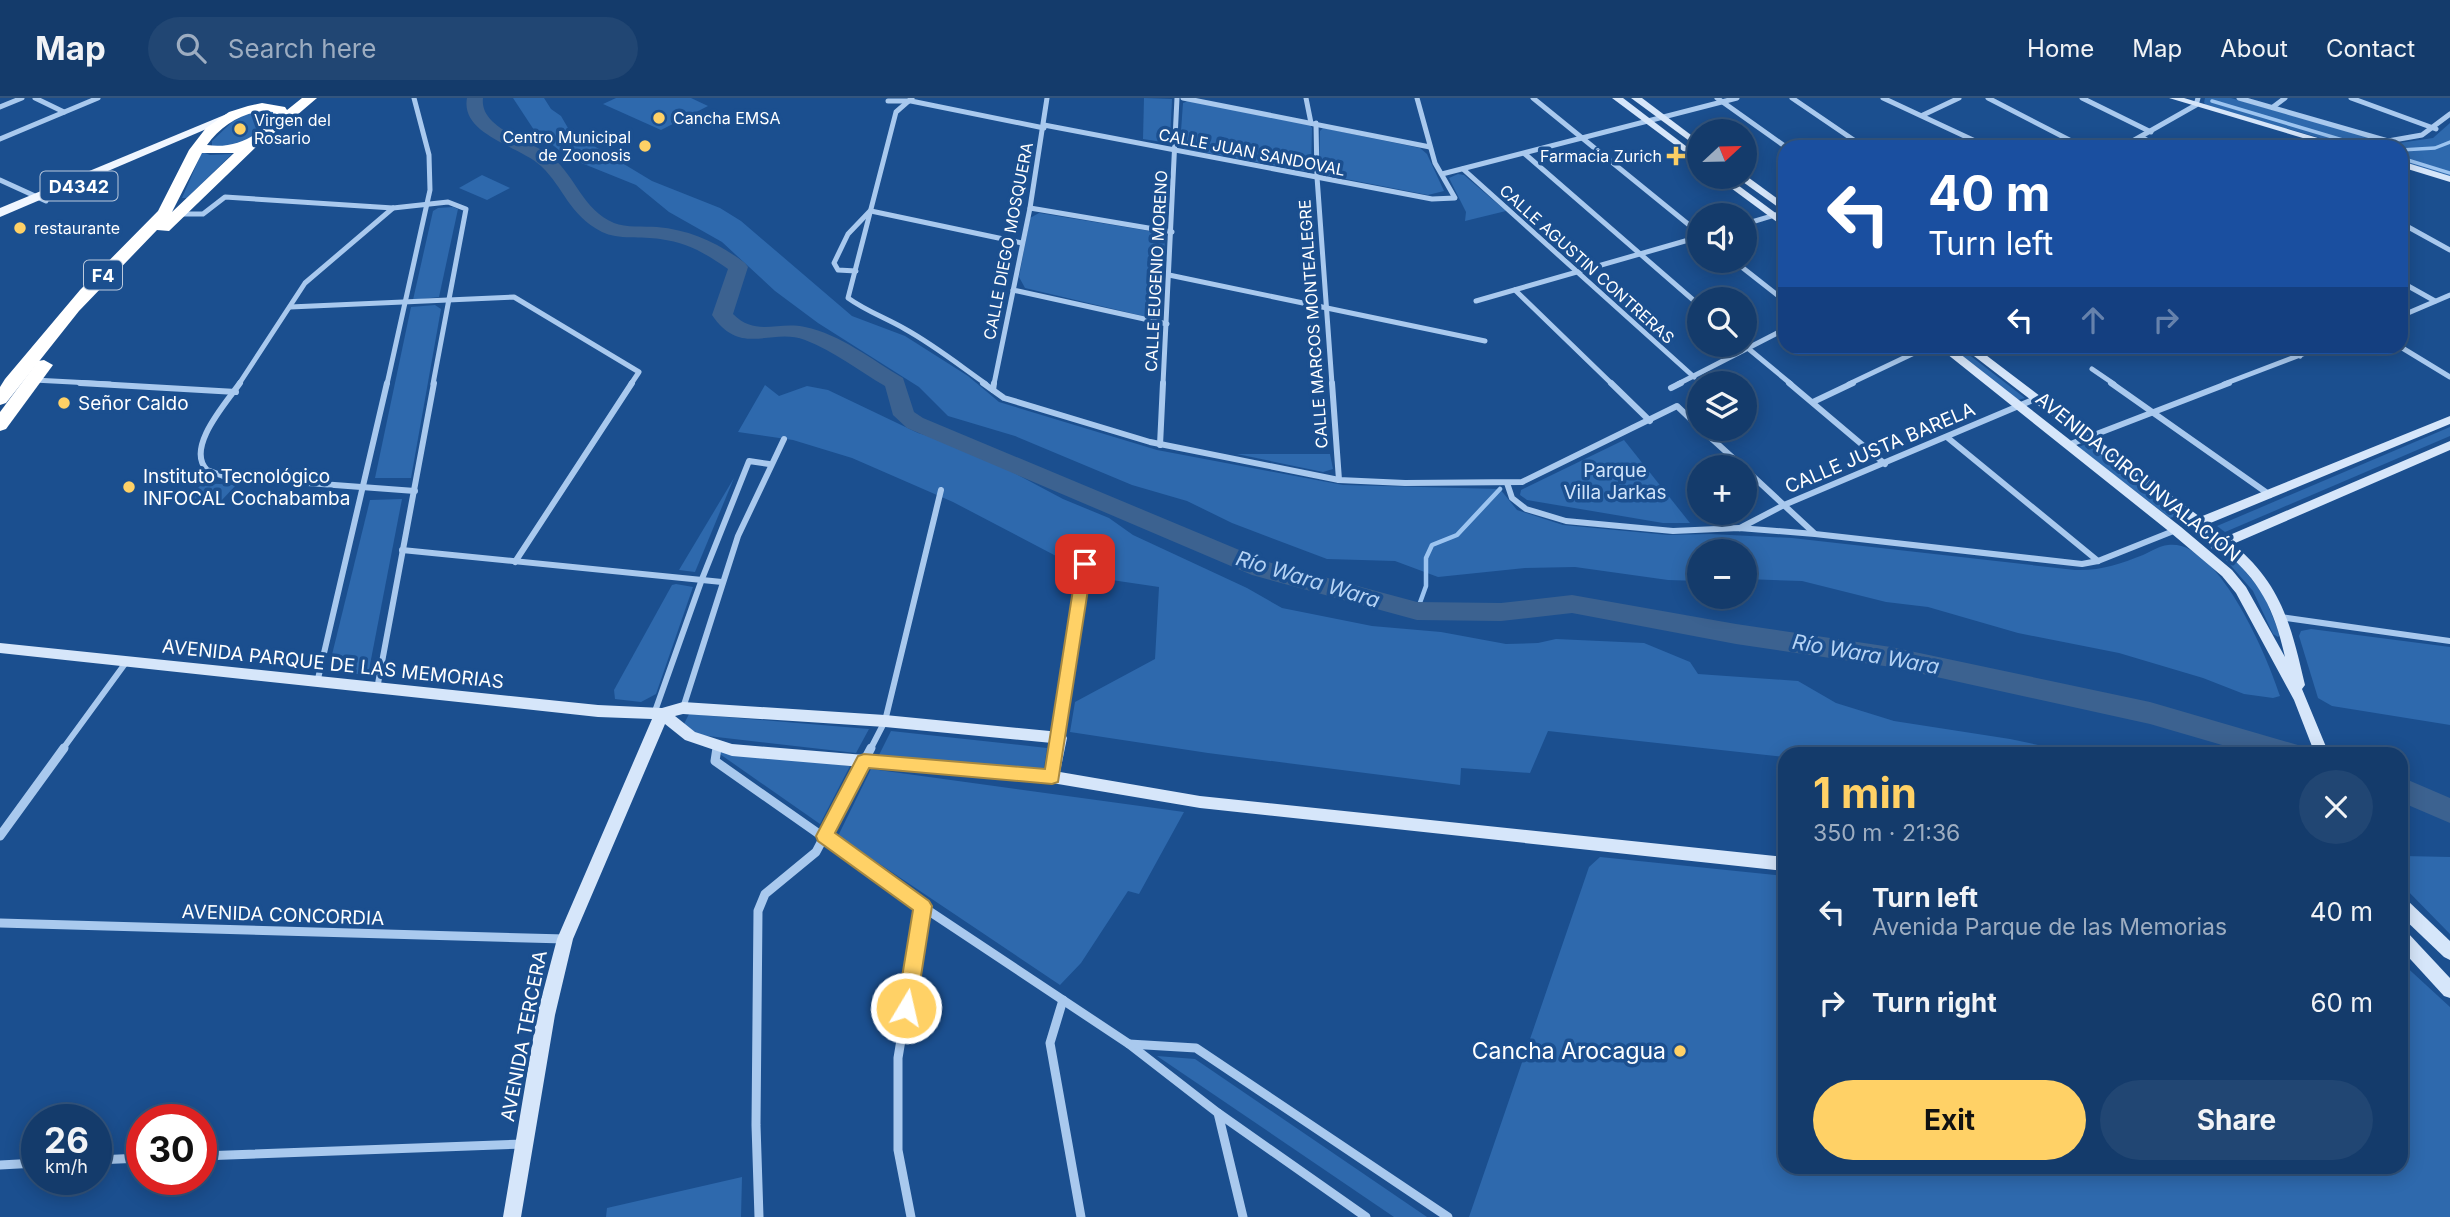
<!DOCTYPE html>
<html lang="en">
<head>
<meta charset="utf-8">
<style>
	body { margin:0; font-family:Inter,sans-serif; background:#214673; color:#f1f3f6; height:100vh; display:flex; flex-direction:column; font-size:26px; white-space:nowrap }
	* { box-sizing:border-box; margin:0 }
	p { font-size:23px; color:#9dadc1 }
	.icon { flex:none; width:38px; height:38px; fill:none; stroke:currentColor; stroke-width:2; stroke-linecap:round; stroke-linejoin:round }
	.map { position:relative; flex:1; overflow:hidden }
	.side { position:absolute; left:1778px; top:649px; width:630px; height:427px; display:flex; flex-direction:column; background:#143b6b; border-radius:21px; box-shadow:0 4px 18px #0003,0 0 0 2px #33557e }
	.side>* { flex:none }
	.hud { position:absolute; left:1778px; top:42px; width:630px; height:214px; border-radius:21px; box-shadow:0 4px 18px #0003,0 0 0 2px #33557e; background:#1a4fa0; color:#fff; overflow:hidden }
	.needle { width:46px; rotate:68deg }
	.fabs { position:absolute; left:1687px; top:21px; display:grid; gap:14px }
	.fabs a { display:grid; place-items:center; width:70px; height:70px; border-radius:50%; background:#143b6b; box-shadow:0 4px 18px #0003,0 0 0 2px #33557e; font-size:35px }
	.speed { position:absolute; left:21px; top:1006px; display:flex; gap:14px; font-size:35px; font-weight:700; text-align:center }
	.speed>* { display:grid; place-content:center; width:91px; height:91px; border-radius:50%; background:#143b6b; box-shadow:0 4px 18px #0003,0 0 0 2px #33557e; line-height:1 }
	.speed small { font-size:18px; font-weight:400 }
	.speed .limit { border:10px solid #d22; background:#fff; color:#111 }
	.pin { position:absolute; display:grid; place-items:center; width:60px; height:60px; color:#fff; margin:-30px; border-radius:14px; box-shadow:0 4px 10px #0006 }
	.me { position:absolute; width:77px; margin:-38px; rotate:9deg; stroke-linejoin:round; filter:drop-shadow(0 0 5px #0008) }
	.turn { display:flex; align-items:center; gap:24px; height:147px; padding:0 35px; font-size:32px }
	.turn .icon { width:91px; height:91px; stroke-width:2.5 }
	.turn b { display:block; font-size:49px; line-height:60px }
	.lanes { display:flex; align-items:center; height:66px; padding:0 35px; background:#0003; justify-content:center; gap:35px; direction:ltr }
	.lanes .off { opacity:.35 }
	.round { display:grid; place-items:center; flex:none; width:74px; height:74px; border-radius:37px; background:#214673 }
	.overview { display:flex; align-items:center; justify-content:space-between; height:119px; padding:0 35px }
	h1 { font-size:42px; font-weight:700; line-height:52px; color:#ffd166 }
	.button { display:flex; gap:14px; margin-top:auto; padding:14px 35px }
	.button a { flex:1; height:80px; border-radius:42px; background:#ffd166; color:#111; font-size:28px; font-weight:700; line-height:80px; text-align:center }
	.button a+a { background:#214673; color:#f1f3f6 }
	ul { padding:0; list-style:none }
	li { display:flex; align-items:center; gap:21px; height:91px; padding:0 35px }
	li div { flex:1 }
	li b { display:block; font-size:26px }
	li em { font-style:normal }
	header { display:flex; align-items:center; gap:42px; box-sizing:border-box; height:98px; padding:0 35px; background:#143b6b; border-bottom:2px solid #33557e }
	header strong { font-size:33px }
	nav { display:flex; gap:38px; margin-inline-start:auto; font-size:24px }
	.search { width:490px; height:63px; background:#214673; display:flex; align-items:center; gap:18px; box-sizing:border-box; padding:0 24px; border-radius:38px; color:#9dadc1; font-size:26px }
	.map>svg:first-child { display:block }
	.green { fill:#2e69ad }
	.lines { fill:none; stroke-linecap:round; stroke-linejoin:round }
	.stream-far1 { stroke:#9cc4f0; stroke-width:3.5 }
	.stream { stroke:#9cc4f0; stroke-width:4.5 }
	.river { fill:#3c6290; fill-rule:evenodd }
	.street-far2 { stroke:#a9c9ee; stroke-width:5 }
	.street-far1 { stroke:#a9c9ee; stroke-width:6 }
	.street { stroke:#a9c9ee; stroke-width:9 }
	.secondary { fill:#d6e6fa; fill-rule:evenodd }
	.primary { fill:#f0f6ff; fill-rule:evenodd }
	.highway { fill:#fff; fill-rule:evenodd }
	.route { fill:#ffd166; stroke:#a68842; stroke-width:2 }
	.poi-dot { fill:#ffd166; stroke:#1b4f8f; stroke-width:2.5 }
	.labels { text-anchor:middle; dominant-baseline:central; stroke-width:7; stroke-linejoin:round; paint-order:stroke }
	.far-poi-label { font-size:16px; fill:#fff; stroke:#1b4f8f; text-anchor:start }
	.far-street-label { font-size:16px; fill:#fff; stroke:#1b4f8f }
	.shield { fill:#1b4f8f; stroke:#bbcadd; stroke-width:2 }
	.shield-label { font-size:18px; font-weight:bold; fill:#fff }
	.poi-label { font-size:19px; fill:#fff; stroke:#1b4f8f; text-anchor:start }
	.street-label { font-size:19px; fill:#fff; stroke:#1b4f8f }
	.park-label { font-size:19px; fill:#cfe3fa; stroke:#1b4f8f }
	.water-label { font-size:21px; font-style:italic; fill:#b5d3f5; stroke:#1b4f8f }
	.near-poi-label { font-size:23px; fill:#fff; stroke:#1b4f8f; text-anchor:end }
</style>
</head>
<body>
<header>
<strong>Map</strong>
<div class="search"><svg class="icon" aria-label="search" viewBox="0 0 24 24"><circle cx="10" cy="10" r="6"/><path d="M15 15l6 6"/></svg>Search here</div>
<nav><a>Home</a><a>Map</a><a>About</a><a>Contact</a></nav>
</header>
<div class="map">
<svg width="2450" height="1119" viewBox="0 0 2450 1119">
	<rect width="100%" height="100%" fill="#1b4f8f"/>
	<g class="green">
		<path d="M513,0H544L551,11L561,18L568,30L584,42L652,83L720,110L741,123L852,218L905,238L968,278L999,304L1157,352L1343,387L1500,391L1517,412L1563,427L1668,437L1710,436L1792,440L2075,472C2100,473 2120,466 2143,457C2150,454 2159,448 2168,447C2218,440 2268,560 2280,598L2273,600L2244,596L2203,580L2119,555L2018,535L1928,509L1886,504L1802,483L1745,481V453H1699V483L1668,482L1575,469L1525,470L1438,479L1395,463L1327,461L1232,425L1187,403L1132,387L1015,338L948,318L919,289L818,225L775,193L722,144L669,114L636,87L569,60L534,32Z"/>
		<path d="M616,0H691L708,8L661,32L603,6Z"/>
		<path d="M1144,0L1172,1L1170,42L1162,44L1143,41Z"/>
		<path d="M2205,0H2231L2392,46L2433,40L2450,25V79L2401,64V49H2352L2207,8L2204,5Z"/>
		<path d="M1188,3L1310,27L1312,30L1311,70L1305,73L1185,51L1180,47L1183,5Z"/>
		<path d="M254,12L276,14L275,20L242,47L212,49V43L232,24Z"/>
		<path d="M1323,30L1420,50L1427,56L1444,93L1428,97L1325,77L1319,71L1320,33Z"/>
		<path d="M202,54L210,57L232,56L187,100H182Z"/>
		<path d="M1458,76L1464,77L1506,113L1465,123L1466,114L1449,80Z"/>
		<path d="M482,77L510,90L487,102L459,90Z"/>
		<path d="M453,109L458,111L439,199L413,202L433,113L438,110Z"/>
		<path d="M1039,115L1156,134L1165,139L1161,213L1151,218H1143L1025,190L1019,179L1030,120Z"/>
		<path d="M435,207L441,211L411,380H375L411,209Z"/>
		<path d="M1949,249H1959L2025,300L2018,302Z"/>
		<path d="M765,287L779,298L807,288L828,292L918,335L967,350L1063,401L1109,420L1133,437L1247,490L1282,510L1372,528L1441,534L1506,546L1538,545L1556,541L1644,545L1690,564L1698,576L1798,583L1836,605L1894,623L2010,641L2081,656H1785V665L1784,659L1548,633L1530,675L1461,670L1460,687L1208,655L1070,634L1075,604L1155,561L1159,489L1098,480L953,404L852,360L793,342L738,334Z"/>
		<path d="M2450,329V338L2225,434L2217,428Z"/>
		<path d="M1624,342L1690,425H1663L1527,402L1520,397L1521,392Z"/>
		<path d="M2087,346L2179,417L2170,420L2078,349Z"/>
		<path d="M1237,356H1330L1333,371L1323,374Z"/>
		<path d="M734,380L695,474L679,472Z"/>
		<path d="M203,385L236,387L221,403L188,400Z"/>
		<path d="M402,401L368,577L328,573L370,402Z"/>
		<path d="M2234,460L2263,495L2280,537L2278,539L2273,536L2253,493L2226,462Z"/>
		<path d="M676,486L693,489L656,596L641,604L615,601L614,592L672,487Z"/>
		<path d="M2311,531L2450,549V627L2332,608L2318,600L2299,538L2301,533Z"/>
		<path d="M689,616L869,631L856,655L691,636L682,630Z"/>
		<path d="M891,633L1047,650L1043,675L879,657Z"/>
		<path d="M714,652L850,668L820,726Z"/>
		<path d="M871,671L1184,714L1139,796L1128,793L1081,865L1060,887L838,738Z"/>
		<path d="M2404,758L2450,759V836L2401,786Z"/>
		<path d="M1600,759L1785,778V1069H2401V864L2450,909V1119H1469L1589,769Z"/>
		<path d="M1157,958L1195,961L1427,1119H1394Z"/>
		<path d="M742,1079L741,1119H606L607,1110Z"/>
	</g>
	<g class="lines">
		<g class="stream-far1">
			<path d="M2212,3L2366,49"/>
			<path d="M2401,52L2435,50L2450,44"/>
			<path d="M2401,60L2450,75"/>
		</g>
		<path class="stream" d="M1417,513L1426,488V460L1432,447L1457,437L1500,391"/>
		<g class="river">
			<path d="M467,0H483C479,31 533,43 552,59C576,79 583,112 614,125C626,130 644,128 657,129C691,132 718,145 745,165L748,169L733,216C756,239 777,223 805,229C840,236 872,262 903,280L914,314L923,320L1268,464L1417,504L1501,505L1572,497L1736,526L1891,549L2150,604L2291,645L2301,648L2305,656H2253L2150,626L1891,569L1736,546L1572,515L1501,523L1417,522L1252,477L907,330L893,317L885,288C859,273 834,253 805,242C771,229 741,260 712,217L728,171C705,155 688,145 660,141C642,138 618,142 602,134C568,116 565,91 541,68C520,48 460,37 467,0Z"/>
			<path d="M2401,679L2450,700V725L2401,704Z"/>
		</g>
		<g class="street-far2">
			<path d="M35,0L64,14"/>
			<path d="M912,0L896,14L848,200C866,213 886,220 905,231C934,247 959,267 986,286"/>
			<path d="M1183,0L1430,49"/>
			<path d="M1306,0L1311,25"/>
			<path d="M1533,0L1699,135"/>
			<path d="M1717,0L1786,49"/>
			<path d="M1792,0L1864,49"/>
			<path d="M1883,0L1988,49"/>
			<path d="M1988,0L2083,49"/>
			<path d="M2082,0L2151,34"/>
			<path d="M2239,0L2388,43L2422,37L2450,16"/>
			<path d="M2351,0L2436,31"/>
			<path d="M888,3H911L1044,30"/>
			<path d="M0,9L22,0"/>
			<path d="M2273,9L2285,0"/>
			<path d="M1923,17L1959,0"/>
			<path d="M1316,25L1317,79L1332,286"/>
			<path d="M1044,27L1432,101L1455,100L1435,65L1417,0"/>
			<path d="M2141,39L2159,49"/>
			<path d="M0,41L98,0"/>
			<path d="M2122,49L2196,7L2198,0"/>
			<path d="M1525,56L1699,207"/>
			<path d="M1463,71L1694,279"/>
			<path d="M1442,76L1737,0"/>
			<path d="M0,82L46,103"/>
			<path d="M1030,110L1172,134"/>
			<path d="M871,113L1022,145"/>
			<path d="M179,116H203L225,99L393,110L448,104L466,111L433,286"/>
			<path d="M2401,125L2450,152"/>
			<path d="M1745,126L1785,114"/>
			<path d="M1734,163L1785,203"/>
			<path d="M856,173L838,172L834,165L848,136L870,113"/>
			<path d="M1169,177L1485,243"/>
			<path d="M2401,184L2435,203"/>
			<path d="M1013,192L1167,226"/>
			<path d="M1515,192L1612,286"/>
			<path d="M1476,203L1699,139"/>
			<path d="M290,209L514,199L639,274L631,286"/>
			<path d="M2401,218L2450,197"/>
			<path d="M1744,247L1791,286"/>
			<path d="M2285,248L2300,258"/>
			<path d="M2399,248L2450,279"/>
			<path d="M2092,271L2114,286"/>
			<path d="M34,282L110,286"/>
			<path d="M239,286L305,185L393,110"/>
			<path d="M387,286L430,92L429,57L414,0"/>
			<path d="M994,286L1030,110L1047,0"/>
			<path d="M1163,286L1177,0"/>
			<path d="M1678,286L1785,231"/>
			<path d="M1849,286L1929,248"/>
			<path d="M2224,286L2324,248"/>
		</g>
		<g class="street-far1">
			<path d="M80,285L236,294"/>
			<path d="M240,285C226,305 185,350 207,372L226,379L415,393"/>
			<path d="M983,285L1004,300L1150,344L1339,382L1405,385L1522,384L1677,308L1699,329"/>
			<path d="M1332,285L1339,382"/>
			<path d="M1611,285L1650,323"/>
			<path d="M1789,285L1885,366"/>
			<path d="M2111,285L2270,397"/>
			<path d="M1671,290L1681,285"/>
			<path d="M993,292L994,285"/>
			<path d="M1813,304L1853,285"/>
			<path d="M1701,331L1743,369"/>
			<path d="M1948,340L2098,463"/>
			<path d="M1160,347L1163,285"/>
			<path d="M2068,347L2229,285"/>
			<path d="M1745,371L1814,435"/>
			<path d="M1507,385L1512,400L1526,411L1566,423L1673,433L1739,430L1815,436L2082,466L2098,463L2176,432"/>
			<path d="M1740,430L1784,407L2035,301"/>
			<path d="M402,452L722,484"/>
			<path d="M515,464L632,285"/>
			<path d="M2280,519L2450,543"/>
			<path d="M317,585L387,285"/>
			<path d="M377,591L434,285"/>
			<path d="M683,610L738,438L784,341"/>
			<path d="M654,616L702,481L749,363L769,366"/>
			<path d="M1060,640L1085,466"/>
			<path d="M62,652L127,563"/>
			<path d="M716,652L718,648"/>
			<path d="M870,652L885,623L941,392"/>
		</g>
		<g class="street">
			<path d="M717,650L715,663L923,809L1129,946L1218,1015L1366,1119"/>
			<path d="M0,738L64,650"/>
			<path d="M0,825L565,841"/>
			<path d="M1063,902L1050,945L1081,1119"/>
			<path d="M1129,946L1196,950L1448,1119"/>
			<path d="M1218,1015L1243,1119"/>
			<path d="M201,1058L524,1046"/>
			<path d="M96,1062L142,1060"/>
			<path d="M0,1067L37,1065"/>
			<path d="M759,1119L756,1027L758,813L765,796L816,754L871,650"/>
			<path d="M911,1119L898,1052V960L923,809"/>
		</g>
		<g class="secondary">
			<path d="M1612,0H1623L1699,58V65Z"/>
			<path d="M1631,0H1642L1699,43V50Z"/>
			<path d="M2169,0H2184L2348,49H2333Z"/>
			<path d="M2401,63L2450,78V84L2401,69Z"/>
			<path d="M1745,77L1785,106V114L1736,79Z"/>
			<path d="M1716,79H1727L1785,122V130Z"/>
			<path d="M1937,248H1950L2181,429L2232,472L2246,489L2285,559C2274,510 2260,483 2222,451H2212L2210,448L2213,444L2197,431L2189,430V424L1961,248H1974L2200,419L2450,318V326L2208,426L2225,439L2450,343V352L2233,446C2282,487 2291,527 2305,587L2302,591L2329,656H2315L2294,602L2236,495L2222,478L2171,435Z"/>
			<path d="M0,545L598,607L662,610L683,604L885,617L1060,634L1065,636L1067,640L1060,674L1200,698L1785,759V773L1200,710L1052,685L732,658L685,642L665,626L573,841L555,917L521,1119H503L537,917L557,841L652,621L598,619L0,555ZM683,616L885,629L1052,645L1046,672L732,646L695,634L675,618Z"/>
			<path d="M2401,800L2407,802L2450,843V862L2444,859L2401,818Z"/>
			<path d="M2401,832L2407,834L2450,880V900L2444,898L2401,851Z"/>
		</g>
		<path class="primary" d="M234,13L244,15L0,119V110Z"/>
		<g class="highway">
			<path d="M302,0H317L276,35L258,47L169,133L157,132L79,213L6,305L0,307V289L5,281L80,192L158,113L189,52L206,30L229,14L248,8L262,5L285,9L287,12ZM262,13L273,14L274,23C254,39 234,51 207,47C220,29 239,16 262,13ZM202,55H234L172,114Z"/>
			<path d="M44,262L53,267L6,331L0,333V314L38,263Z"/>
		</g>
	</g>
	<path class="route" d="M1085,460L1092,466L1058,684L1052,686L869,670L835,735L929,803L932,808L916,910L913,916L906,919L900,916L897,910L913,812L818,743L816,738L858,658L864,656L1045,671L1077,466Z"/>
	<g class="poi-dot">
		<circle cx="659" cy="20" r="7"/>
		<circle cx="240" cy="31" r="7"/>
		<circle cx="645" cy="48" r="7"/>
		<path d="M1672.5 47.5h7v7h7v7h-7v7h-7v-7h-7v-7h7z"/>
		<circle cx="20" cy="130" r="7"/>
		<circle cx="64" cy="305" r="7"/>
		<circle cx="129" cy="389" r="7"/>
		<circle cx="1680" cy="953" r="7"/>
	</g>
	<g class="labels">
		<g class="far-poi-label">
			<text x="673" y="20">Cancha EMSA</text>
			<text x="254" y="22">Virgen del<tspan x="254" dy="18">Rosario</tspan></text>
			<text x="631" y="39" text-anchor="end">Centro Municipal<tspan x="631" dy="18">de Zoonosis</tspan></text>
			<text x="1662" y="58" text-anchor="end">Farmacia Zurich</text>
			<text x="34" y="130">restaurante</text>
		</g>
		<g class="far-street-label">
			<text transform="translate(1252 54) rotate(11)">CALLE JUAN SANDOVAL</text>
			<text transform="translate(1008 143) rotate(-79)">CALLE DIEGO MOSQUERA</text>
			<text transform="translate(1587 166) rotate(42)">CALLE AGUSTIN CONTRERAS</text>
			<text transform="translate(1156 173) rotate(-87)">CALLE EUGENIO MORENO</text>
			<text transform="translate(1313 226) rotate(-94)">CALLE MARCOS MONTEALEGRE</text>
		</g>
		<g class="shield">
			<rect x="40.5" y="73.5" width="77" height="29" rx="5"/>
			<rect x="84" y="162.5" width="38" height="29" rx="5"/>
		</g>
		<g class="shield-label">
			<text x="79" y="88">D4342</text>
			<text x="103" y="177">F4</text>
		</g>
		<g class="poi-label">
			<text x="78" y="305">Señor Caldo</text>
			<text x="143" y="378">Instituto Tecnológico<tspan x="143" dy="22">INFOCAL Cochabamba</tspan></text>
		</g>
		<g class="street-label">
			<text transform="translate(1880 350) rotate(-23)">CALLE JUSTA BARELA</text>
			<text transform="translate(2138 379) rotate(39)">AVENIDA CIRCUNVALACIÓN</text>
			<text transform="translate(333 566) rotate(6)">AVENIDA PARQUE DE LAS MEMORIAS</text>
			<text transform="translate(283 817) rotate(2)">AVENIDA CONCORDIA</text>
			<text transform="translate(524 938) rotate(-79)">AVENIDA TERCERA</text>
		</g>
		<g class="park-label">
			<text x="1615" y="372">Parque<tspan x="1615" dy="22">Villa Jarkas</tspan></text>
		</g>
		<g class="water-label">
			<text transform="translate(1308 481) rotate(17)">Río Wara Wara</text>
			<text transform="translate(1866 556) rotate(10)">Río Wara Wara</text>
		</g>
		<g class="near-poi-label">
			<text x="1666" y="953">Cancha Arocagua</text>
		</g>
	</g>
</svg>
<div class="fabs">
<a><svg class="needle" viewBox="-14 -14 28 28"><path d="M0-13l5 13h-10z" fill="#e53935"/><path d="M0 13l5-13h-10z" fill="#9dadc1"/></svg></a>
<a><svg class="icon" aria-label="sound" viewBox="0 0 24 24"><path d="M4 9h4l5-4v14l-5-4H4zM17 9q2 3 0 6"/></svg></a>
<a><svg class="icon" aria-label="search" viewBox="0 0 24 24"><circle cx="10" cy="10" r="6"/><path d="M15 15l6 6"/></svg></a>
<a><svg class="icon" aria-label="layers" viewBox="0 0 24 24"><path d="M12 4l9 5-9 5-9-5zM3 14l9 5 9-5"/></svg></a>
<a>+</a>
<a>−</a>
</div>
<div class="speed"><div>26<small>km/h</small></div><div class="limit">30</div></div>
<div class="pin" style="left:1085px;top:466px;background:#d93025"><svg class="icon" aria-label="arrive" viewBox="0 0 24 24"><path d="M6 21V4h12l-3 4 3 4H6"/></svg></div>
<svg class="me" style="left:906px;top:910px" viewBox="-20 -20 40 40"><circle r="17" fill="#ffd166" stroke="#fff" stroke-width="3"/><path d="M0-11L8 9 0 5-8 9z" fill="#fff"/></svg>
<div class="hud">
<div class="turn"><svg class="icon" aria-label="left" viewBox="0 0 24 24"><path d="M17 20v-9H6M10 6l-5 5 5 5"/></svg><div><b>40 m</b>Turn left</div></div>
<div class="lanes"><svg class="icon" aria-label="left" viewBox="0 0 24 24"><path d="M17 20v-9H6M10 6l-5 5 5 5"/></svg><svg class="icon off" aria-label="ahead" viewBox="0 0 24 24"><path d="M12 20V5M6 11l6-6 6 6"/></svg><svg class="icon off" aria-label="right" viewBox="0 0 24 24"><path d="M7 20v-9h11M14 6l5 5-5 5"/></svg></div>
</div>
<section class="side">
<div class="overview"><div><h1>1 min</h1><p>350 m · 21:36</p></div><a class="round"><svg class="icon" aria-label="close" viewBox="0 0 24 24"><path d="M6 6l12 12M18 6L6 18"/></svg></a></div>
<ul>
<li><svg class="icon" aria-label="left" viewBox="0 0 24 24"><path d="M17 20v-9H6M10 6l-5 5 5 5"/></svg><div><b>Turn left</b><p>Avenida Parque de las Memorias</p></div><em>40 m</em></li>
<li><svg class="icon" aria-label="right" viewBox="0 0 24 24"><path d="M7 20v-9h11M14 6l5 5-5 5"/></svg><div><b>Turn right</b></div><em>60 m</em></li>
</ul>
<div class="button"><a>Exit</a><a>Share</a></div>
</section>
</div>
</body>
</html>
